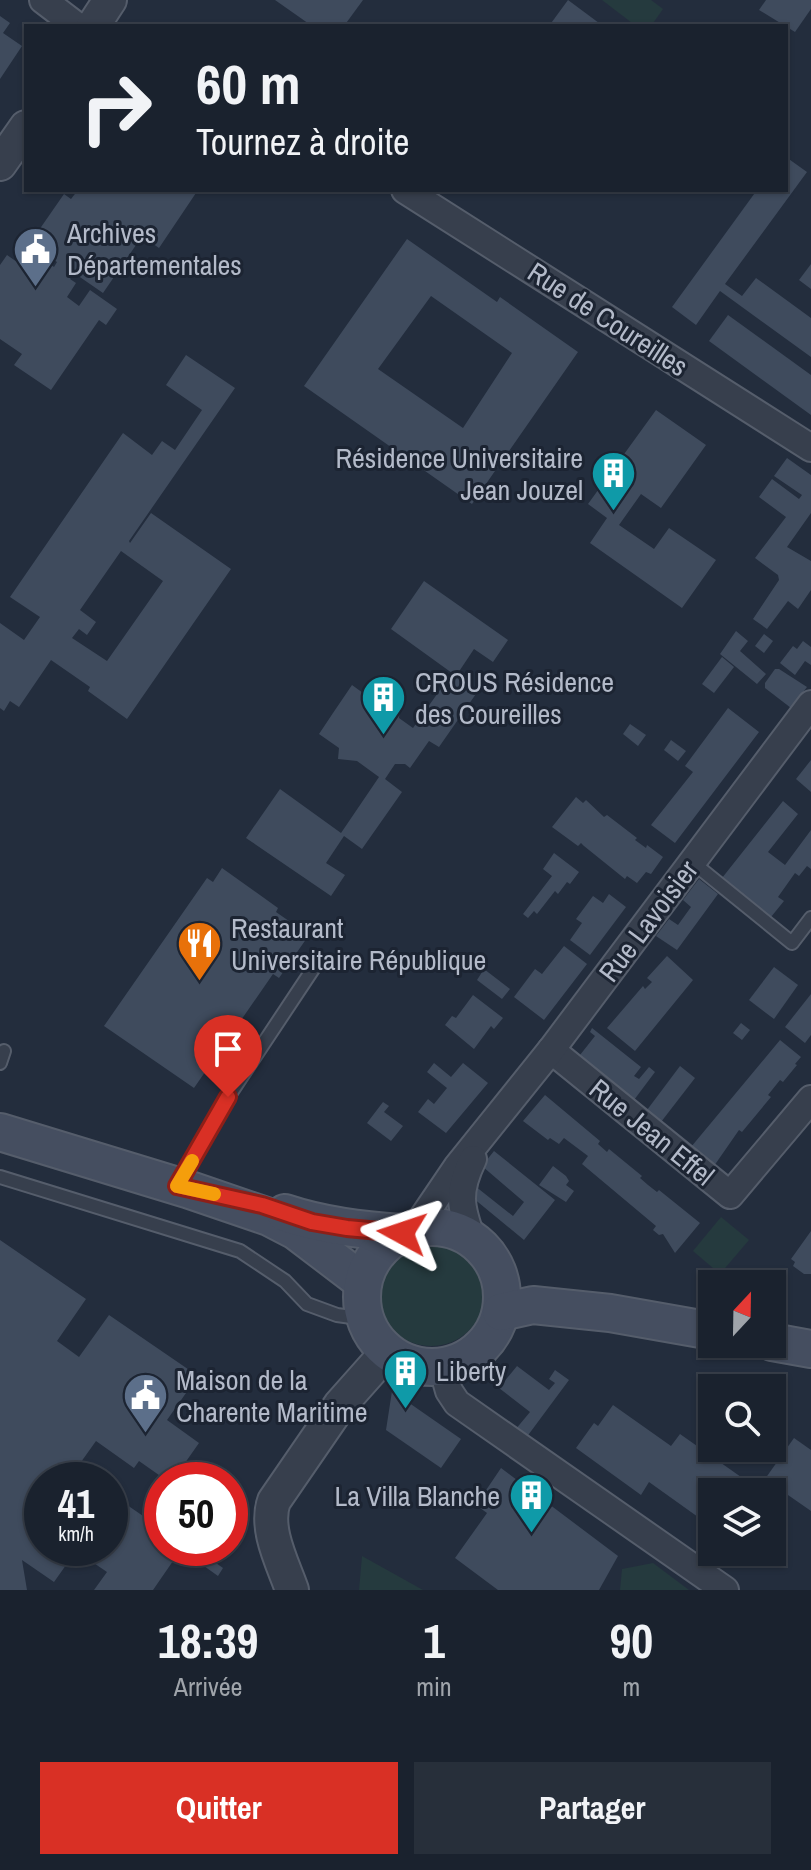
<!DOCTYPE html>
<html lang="fr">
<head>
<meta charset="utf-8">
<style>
	body { margin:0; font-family:"Archivo Narrow",sans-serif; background:#272f3a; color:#f1f3f6; height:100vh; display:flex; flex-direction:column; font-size:30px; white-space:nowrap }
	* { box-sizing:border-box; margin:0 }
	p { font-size:26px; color:#9fa4aa }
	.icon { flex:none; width:44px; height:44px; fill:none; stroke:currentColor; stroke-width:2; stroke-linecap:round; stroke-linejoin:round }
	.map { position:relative; height:1590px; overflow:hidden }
	.sheet { display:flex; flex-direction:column; background:#1a222e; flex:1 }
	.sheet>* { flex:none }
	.banner { position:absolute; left:24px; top:24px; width:764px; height:168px; border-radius:0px; box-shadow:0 2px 6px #0004,0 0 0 2px #383f4a; background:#1a222e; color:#f1f3f6; overflow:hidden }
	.needle { width:52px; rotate:22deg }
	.tools { position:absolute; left:698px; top:1270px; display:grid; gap:16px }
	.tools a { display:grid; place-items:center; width:88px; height:88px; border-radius:0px; background:#1a222e; box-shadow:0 2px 6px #0004,0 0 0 2px #383f4a; font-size:40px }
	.speed { position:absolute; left:24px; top:1462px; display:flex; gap:16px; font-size:40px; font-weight:700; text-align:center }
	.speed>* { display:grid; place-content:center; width:104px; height:104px; border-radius:50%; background:#1a222e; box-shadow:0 2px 6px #0004,0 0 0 2px #383f4a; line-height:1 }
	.speed small { font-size:20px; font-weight:400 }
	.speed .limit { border:12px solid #d22; background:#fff; color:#111 }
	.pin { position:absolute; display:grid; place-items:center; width:68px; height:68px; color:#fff; margin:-82px -34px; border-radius:50% 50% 50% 0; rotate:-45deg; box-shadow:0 0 8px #0007 }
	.pin .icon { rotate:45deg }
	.me { position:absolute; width:88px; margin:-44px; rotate:275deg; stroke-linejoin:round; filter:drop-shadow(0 0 6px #0008) }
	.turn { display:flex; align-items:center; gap:28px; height:168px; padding:0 40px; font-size:36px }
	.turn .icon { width:104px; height:104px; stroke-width:2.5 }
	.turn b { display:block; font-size:56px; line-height:68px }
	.eta { display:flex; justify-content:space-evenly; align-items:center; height:136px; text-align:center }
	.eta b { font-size:48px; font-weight:700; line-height:56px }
	.cta { display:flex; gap:16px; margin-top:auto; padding:16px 40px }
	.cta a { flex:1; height:92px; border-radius:0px; background:#d93025; color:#fff; font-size:32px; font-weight:700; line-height:92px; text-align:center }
	.cta a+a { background:#272f3a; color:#f1f3f6 }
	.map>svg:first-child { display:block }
	.green { fill:#253a3e }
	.building { fill:#3f4b5d; fill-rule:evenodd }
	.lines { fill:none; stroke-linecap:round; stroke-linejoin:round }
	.service-casing { stroke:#555d6b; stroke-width:16 }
	.minor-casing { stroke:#555d6b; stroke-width:30 }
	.tertiary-casing { stroke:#555d6b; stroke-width:36 }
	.secondary-casing { stroke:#555d6b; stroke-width:40 }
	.service { stroke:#373f4d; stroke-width:12 }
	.minor { stroke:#373f4d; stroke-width:26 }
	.tertiary { stroke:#373f4d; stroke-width:32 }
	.secondary { stroke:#454e60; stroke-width:36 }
	.route-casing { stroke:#8d1f18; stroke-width:20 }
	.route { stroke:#d93025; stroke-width:14 }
	.slow { stroke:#f59e0b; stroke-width:14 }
	.labels { text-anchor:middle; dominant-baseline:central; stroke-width:6; stroke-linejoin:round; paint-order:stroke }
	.poi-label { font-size:28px; fill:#b3bac9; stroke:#1c2432; text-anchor:start }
	.street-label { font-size:28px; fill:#b3bac9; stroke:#1c2432 }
</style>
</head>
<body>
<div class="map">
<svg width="811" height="1590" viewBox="0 0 811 1590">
	<rect width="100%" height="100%" fill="#232d3d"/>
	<g class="green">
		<path d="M602,0H651L663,9L651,26H636Z"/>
		<path d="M721,1217L749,1240L720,1274L693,1251Z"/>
		<circle cx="431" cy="1292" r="54"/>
		<path d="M362,1556L423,1590H359Z"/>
		<path d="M653,1563L689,1590H620L622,1569Z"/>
	</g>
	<g class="building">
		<path d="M275,0H363L344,26H312Z"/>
		<path d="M568,0L603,26H549Z"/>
		<path d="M766,0H811V9L795,32L759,10Z"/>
		<path d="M0,16L10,23L3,33L22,46L0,79Z"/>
		<path d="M786,157L807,172L725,284L742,296L756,278L811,318V357L720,291L696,325L672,307L757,190H786Z"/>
		<path d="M78,190H198L159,248L136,232L130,240L136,245L103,293L74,273L70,279L76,283L67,297L79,306L90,290L117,309L106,325L99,320L51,390L14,365L22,354L0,339V265L7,255L40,278L50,264L54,267L57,262L30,243L64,194L71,199Z"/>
		<path d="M407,239L497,302L500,297L578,352L472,504L304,386ZM431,296L512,353L463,428L378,369Z"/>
		<path d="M811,264V289L799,280Z"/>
		<path d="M728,315L811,375V415L709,341Z"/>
		<path d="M186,355L235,388L129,541L130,543L151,513L231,569L127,719L88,691L90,687L51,660L19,707L10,701L4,711L0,708V623L24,640L40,617L10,597L123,433L152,455L162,441L175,450L202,410L166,385ZM121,551L163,581L107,661L72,638L79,629L87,635L96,622L80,610Z"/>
		<path d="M656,410L706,445L661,508L641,494L619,525L654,549L669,528L716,560L682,608L590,543L607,518L588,504Z"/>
		<path d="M787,458L811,475V513L787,547L811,561V590L798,609L788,601L767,629L753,619L779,580L778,575L755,558L786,517L759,497L772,479L799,499L802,495L774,476Z"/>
		<path d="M424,581L508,640L493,662L474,649L456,676L478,691L439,747L429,741L410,768L405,764H395L385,779L402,792L362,849L344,836L326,863L345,875L331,896L246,838L280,789L341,833L379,777L357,761L338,759L339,748L319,734L333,713L352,685L381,706L400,707L399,718L413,728L452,673L391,629Z"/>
		<path d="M736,631L748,641L740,651L766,674L757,684L720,654Z"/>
		<path d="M764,634L773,641L764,653L755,646Z"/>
		<path d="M803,641L811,647V665L805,661L795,675L780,663L793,646L797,649Z"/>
		<path d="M722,657L734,667L714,693L702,684Z"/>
		<path d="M775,669H779L807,687L791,708L765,688V683Z"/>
		<path d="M728,708L759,732L675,843L651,825L693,772L685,766Z"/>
		<path d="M630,724L646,735L638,746L623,734Z"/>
		<path d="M671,740L686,751L678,761L664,750Z"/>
		<path d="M811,760V792L796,779Z"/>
		<path d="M576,797L583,803L586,800L604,817L607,815L637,838L635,840L646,848L647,845L663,857L651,874L646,872L637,883L627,876L625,879L584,846L581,843L578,846L552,827Z"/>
		<path d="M783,801L798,814L768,852L785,865L811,830V869L807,866L799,876L795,873L778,897L784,901L771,917L722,878Z"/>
		<path d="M554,853L579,872L570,884L567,882L558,894L555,891L537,914L534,911L528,918L523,914L552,876L543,869Z"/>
		<path d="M222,868L278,908L276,912L309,935L279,978L273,974L194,1088L104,1026L207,878L213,882Z"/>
		<path d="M699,879L718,894L677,950L656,936L669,919L678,925L691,907L683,900Z"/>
		<path d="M609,894L626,907L590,955L570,940L582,923L576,919L593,896L603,903Z"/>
		<path d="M564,946L587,964L544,1020L514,997L535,969L542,974Z"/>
		<path d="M667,956L693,980L635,1051L607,1028L643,986L645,989L652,982L647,978Z"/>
		<path d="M774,967L798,985L774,1019L749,1000Z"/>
		<path d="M484,969L510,989L502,999L477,980Z"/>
		<path d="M811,994V1035L805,1043L785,1027Z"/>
		<path d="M473,995L503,1018L494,1029L491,1026L474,1049L445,1025L452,1016L456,1018Z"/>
		<path d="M741,1023L750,1030L742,1040L733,1033Z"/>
		<path d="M592,1028L641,1067L634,1076L639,1079L649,1067L655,1072L634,1100L580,1055L595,1036L590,1032Z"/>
		<path d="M780,1040L801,1057L795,1064L797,1065L783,1082L780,1080L768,1095L771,1097L742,1132L739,1130L714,1166L691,1147Z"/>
		<path d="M434,1063L451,1077L463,1063L488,1083L446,1133L418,1112L428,1099L434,1104L447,1088L427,1072Z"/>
		<path d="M680,1066L695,1078L661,1122L647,1110Z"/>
		<path d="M545,1095L600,1141L598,1144L607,1152L609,1149L642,1176L640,1178L648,1185L657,1192L659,1190L700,1223L675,1253L663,1234L659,1235L653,1230L656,1226L582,1164L588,1156L564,1138L559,1144L550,1138L548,1140L523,1121Z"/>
		<path d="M383,1102L389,1106L384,1112L403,1126L391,1141L367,1123Z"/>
		<path d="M494,1151L555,1200L524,1240L473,1198L475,1186L513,1216L524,1202L482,1166Z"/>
		<path d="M553,1166L566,1176L569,1181L566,1185L574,1191L566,1202L539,1185Z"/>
		<path d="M811,1231V1274H804L793,1266L795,1262L791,1259Z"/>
		<path d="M0,1240L86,1299L57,1341L79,1357L109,1315L198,1376L167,1420L199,1443L173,1480H166L139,1461L134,1468L96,1441L81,1462L107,1480H42V1548H110V1482L120,1489L114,1496L162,1529V1548H182L153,1590H94L107,1572L76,1551L54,1582L22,1560L27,1590H0Z"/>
		<path d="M517,1366L549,1390L555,1383L549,1379L555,1370L569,1380L526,1438L515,1430L530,1412L499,1388Z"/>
		<path d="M392,1391L461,1439L441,1468L386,1430Z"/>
		<path d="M613,1405L671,1446L680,1434L741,1477L730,1492H712V1527L649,1482L641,1495L576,1448L594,1423L598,1426Z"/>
		<path d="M794,1438L811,1450V1511L765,1479Z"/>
		<path d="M501,1468L618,1556L599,1590H498L455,1558L487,1513L476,1505Z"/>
		<path d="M196,1549L223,1568L218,1576L190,1556Z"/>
	</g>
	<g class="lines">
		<defs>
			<g id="service">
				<path d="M692,862L792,943L811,918"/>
				<path d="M0,1063L4,1051"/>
				<path d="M0,1177L240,1251L285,1281L307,1304L337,1315L366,1319"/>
				<path d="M179,1183L228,1097L315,966"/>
			</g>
			<g id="minor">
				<path d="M43,0L77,26"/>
				<path d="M405,190L811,448"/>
				<path d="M551,1050L730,1195L811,1099"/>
				<path d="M415,1229L457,1167L551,1050L811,704"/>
				<path d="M472,1239C460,1206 457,1192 473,1159"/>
				<path d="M442,1366L449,1391L457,1403L725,1590"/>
			</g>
			<g id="tertiary">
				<path d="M93,26L110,0"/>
				<path d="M0,164L26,127"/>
				<path d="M292,1590C283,1564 264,1529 274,1501L340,1405L388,1351"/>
			</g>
			<g id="secondary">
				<path d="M0,1132L187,1189L269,1217L296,1231L363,1282"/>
				<path d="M285,1213C324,1226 362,1230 402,1233"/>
				<circle cx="432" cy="1297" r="70"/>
				<path d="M501,1312L533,1305L610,1313L712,1331"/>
				<path d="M772,1342L811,1349"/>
			</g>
		</defs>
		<use href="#service" class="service-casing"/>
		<use href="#minor" class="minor-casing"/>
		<use href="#tertiary" class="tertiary-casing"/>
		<use href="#secondary" class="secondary-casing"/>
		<use href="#service" class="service"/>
		<use href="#minor" class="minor"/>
		<use href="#tertiary" class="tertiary"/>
		<use href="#secondary" class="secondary"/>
	</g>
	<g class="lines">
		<defs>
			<path id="route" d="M228,1097L177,1186L262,1205L312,1222L347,1228L402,1233"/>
		</defs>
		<use href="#route" class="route-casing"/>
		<use href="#route" class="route"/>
		<path class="slow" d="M192,1161L177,1186L214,1194"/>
	</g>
	<defs>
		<symbol id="civic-pin" viewBox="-11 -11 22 30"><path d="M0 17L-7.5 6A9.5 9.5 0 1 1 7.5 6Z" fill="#5c6f8a" stroke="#1c2432"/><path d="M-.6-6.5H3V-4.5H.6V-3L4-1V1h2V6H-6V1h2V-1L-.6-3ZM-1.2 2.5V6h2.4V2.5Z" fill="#fff"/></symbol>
		<symbol id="building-pin" viewBox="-11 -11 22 30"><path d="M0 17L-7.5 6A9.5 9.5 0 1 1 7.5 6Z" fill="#0f9aa8" stroke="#1c2432"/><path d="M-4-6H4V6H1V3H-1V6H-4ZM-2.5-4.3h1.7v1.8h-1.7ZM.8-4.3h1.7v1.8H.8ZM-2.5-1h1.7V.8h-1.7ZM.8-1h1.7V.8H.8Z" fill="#fff"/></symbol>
		<symbol id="restaurant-pin" viewBox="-11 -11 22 30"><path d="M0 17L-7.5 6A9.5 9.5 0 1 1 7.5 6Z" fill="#e8710a" stroke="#1c2432"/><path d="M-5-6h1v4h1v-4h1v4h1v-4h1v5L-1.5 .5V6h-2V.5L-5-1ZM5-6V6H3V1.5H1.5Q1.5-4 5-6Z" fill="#fff"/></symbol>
	</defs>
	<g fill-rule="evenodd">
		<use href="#civic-pin" x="10" y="224" width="51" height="69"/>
		<use href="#building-pin" x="588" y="448" width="51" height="69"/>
		<use href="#building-pin" x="358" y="672" width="51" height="69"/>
		<use href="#restaurant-pin" x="174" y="918" width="51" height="69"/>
		<use href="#building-pin" x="380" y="1346" width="51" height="69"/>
		<use href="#civic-pin" x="120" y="1370" width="51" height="69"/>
		<use href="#building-pin" x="506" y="1470" width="51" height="69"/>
	</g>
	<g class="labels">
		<g class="poi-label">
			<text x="67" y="233">Archives<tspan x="67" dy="32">Départementales</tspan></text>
			<text x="583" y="458" text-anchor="end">Résidence Universitaire<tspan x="583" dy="32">Jean Jouzel</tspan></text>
			<text x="415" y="682">CROUS Résidence<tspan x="415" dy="32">des Coureilles</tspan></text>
			<text x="231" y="928">Restaurant<tspan x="231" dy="32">Universitaire République</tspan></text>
			<text x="436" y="1371">Liberty</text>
			<text x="176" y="1380">Maison de la<tspan x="176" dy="32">Charente Maritime</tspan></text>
			<text x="500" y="1496" text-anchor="end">La Villa Blanche</text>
		</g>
		<g class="street-label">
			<text transform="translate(608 319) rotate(33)">Rue de Coureilles</text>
			<text transform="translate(648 921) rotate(-53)">Rue Lavoisier</text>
			<text transform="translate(652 1132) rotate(39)">Rue Jean Effel</text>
		</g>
	</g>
</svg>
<div class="tools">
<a><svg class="needle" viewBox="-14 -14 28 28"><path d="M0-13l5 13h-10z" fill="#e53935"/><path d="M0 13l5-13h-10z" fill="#9fa4aa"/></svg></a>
<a><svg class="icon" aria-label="search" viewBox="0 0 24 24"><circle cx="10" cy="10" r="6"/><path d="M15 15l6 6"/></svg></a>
<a><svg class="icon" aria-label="layers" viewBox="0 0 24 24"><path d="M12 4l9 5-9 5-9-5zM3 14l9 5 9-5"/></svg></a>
</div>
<div class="speed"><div>41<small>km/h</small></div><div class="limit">50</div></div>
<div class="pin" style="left:228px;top:1097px;background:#d93025"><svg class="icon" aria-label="arrive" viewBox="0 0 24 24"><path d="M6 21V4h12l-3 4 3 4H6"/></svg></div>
<svg class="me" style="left:402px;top:1233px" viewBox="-20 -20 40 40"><path d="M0-17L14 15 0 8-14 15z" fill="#d93025" stroke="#fff" stroke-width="4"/></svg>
<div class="banner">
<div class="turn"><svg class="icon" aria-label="right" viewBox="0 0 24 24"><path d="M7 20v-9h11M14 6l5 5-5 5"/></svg><div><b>60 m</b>Tournez à droite</div></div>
</div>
</div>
<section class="sheet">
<div class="eta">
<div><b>18:39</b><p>Arrivée</p></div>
<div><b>1</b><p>min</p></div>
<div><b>90</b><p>m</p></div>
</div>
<div class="cta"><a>Quitter</a><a>Partager</a></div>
</section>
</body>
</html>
